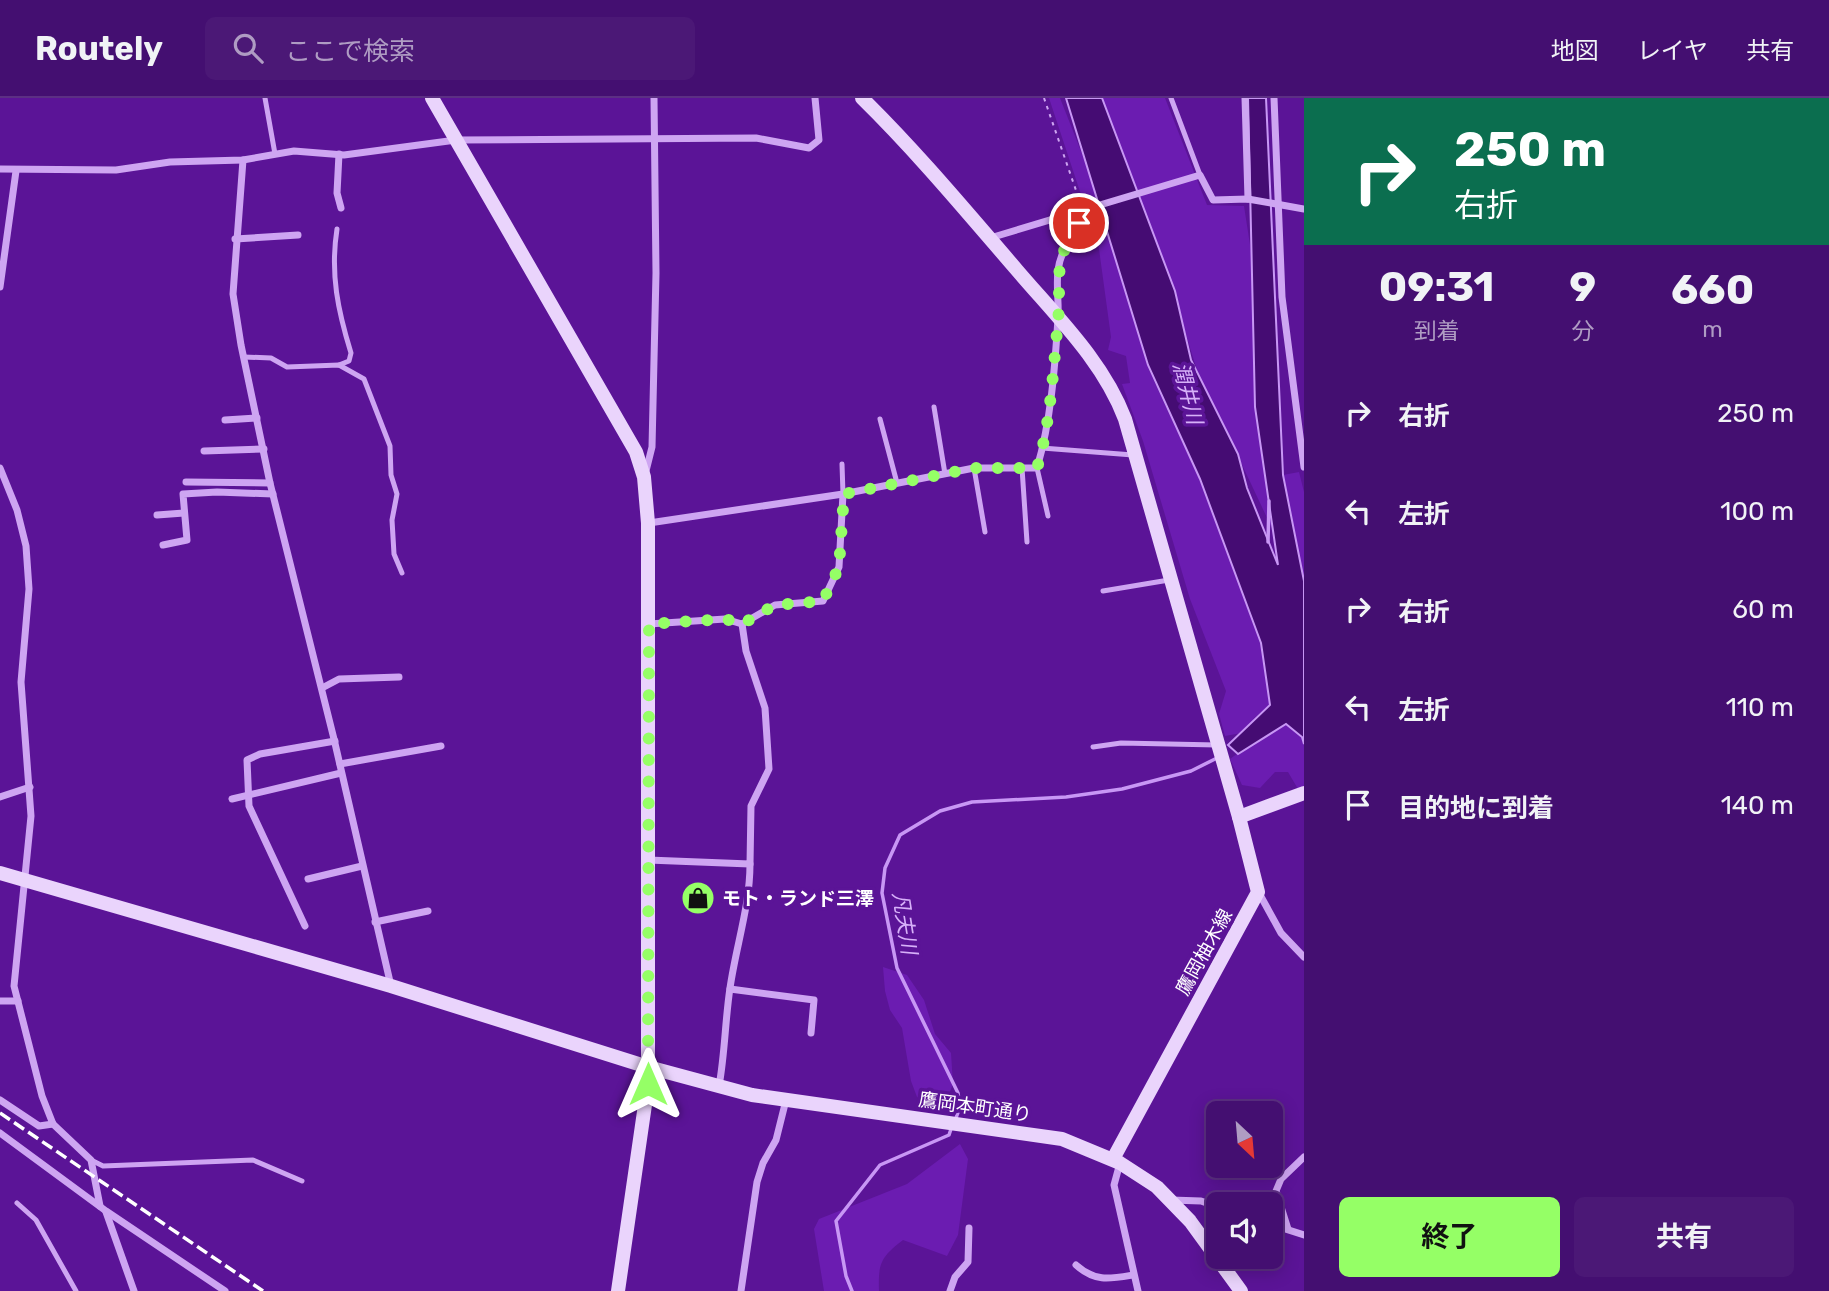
<!DOCTYPE html>
<html lang="ja">
<head>
<meta charset="utf-8">
<style>
	body { margin:0; font-family:Rubik,"Noto Sans JP",sans-serif; background:#4b1876; color:#f1f3f6; height:100vh; display:flex; flex-direction:column; font-size:26px; white-space:nowrap }
	* { box-sizing:border-box; margin:0 }
	p { font-size:23px; color:#af9cc3 }
	.icon { flex:none; width:38px; height:38px; fill:none; stroke:currentColor; stroke-width:2; stroke-linecap:round; stroke-linejoin:round }
	.map { position:relative; flex:1; overflow:hidden }
	.drawer { display:flex; flex-direction:column; background:#440f71; width:525px }
	.drawer>* { flex:none }
	.hud { background:#0b6e4f; color:#fff; overflow:hidden }
	.needle { width:46px; rotate:154deg }
	.controls { position:absolute; left:1206px; top:1003px; display:grid; gap:14px }
	.controls a { display:grid; place-items:center; width:77px; height:77px; border-radius:10px; background:#440f71; box-shadow:0 4px 18px #0003,0 0 0 2px #5c2f84; font-size:35px }
	.pin { position:absolute; display:grid; place-items:center; width:60px; height:60px; color:#fff; margin:-30px; border:4px solid #fff; border-radius:50%; box-shadow:0 2px 7px #0007 }
	.me { position:absolute; width:77px; margin:-38px; rotate:0deg; stroke-linejoin:round; filter:drop-shadow(0 0 5px #0008) }
	.turn { display:flex; align-items:center; gap:24px; height:147px; padding:0 35px; font-size:32px }
	.turn .icon { width:91px; height:91px; stroke-width:2.5 }
	.turn b { display:block; font-size:49px; line-height:60px }
	.eta { display:flex; justify-content:space-evenly; align-items:center; height:119px; text-align:center }
	.eta b { font-size:42px; font-weight:700; line-height:49px }
	.action { display:flex; gap:14px; margin-top:auto; padding:14px 35px }
	.action a { flex:1; height:80px; border-radius:10px; background:#95ff66; color:#111; font-size:28px; font-weight:700; line-height:80px; text-align:center }
	.action a+a { background:#4b1876; color:#f1f3f6 }
	ul { padding:0; list-style:none }
	li { display:flex; align-items:center; gap:21px; height:98px; padding:0 35px }
	li div { flex:1 }
	li b { display:block; font-size:26px }
	li em { font-style:normal }
	header { display:flex; align-items:center; gap:42px; box-sizing:border-box; height:98px; padding:0 35px; background:#440f71; border-bottom:2px solid #5c2f84 }
	header strong { font-size:33px }
	nav { display:flex; gap:38px; margin-inline-start:auto; font-size:24px }
	.search { width:490px; height:63px; background:#4b1876; display:flex; align-items:center; gap:18px; box-sizing:border-box; padding:0 24px; border-radius:10px; color:#af9cc3; font-size:26px }
	main { display:flex; flex:1; min-height:0 }
	.map>svg:first-child { display:block }
	.green { fill:#6b1cb1 }
	.water { fill:#450c73; stroke:#c897f5; stroke-width:2 }
	.lines { fill:none; stroke-linecap:round; stroke-linejoin:round }
	.stream { stroke:#c897f5; stroke-width:3.5 }
	.path { stroke:#cea5f2; stroke-width:2; stroke-dasharray:3.5 5; stroke-linecap:butt }
	.lane { stroke:#cea5f2; stroke-width:5 }
	.street { stroke:#cea5f2; stroke-width:7 }
	.secondary { stroke:#ead4fc; stroke-width:14 }
	.rail { stroke:#fff; stroke-width:3.5; stroke-dasharray:12 5; stroke-linecap:butt }
	.route { stroke:#95ff66; stroke-width:12; stroke-dasharray:0 21.6 }
	.labels { text-anchor:middle; dominant-baseline:central; stroke-width:7; stroke-linejoin:round; paint-order:stroke }
	.poi-label { font-size:19px; font-weight:bold; fill:#fff; stroke:#5b1497; text-anchor:start }
	.street-label { font-size:19px; fill:#fff; stroke:#5b1497 }
	.water-label { font-size:21px; font-style:italic; fill:#d7b1f9; stroke:#5b1497 }
</style>
</head>
<body>
<header>
<strong>Routely</strong>
<div class="search"><svg class="icon" aria-label="search" viewBox="0 0 24 24"><circle cx="10" cy="10" r="6"/><path d="M15 15l6 6"/></svg>ここで検索</div>
<nav><a>地図</a><a>レイヤ</a><a>共有</a></nav>
</header>
<main>
<div class="map">
<svg width="1304" height="1193" viewBox="0 0 1304 1193">
	<rect width="100%" height="100%" fill="#5b1497"/>
	<g class="green">
		<path d="M1049,0H1060L1114,137L1149,272L1198,378L1259,539L1270,607L1254,620L1247,634L1225,638L1219,616L1226,593L1190,501L1143,343L1122,286L1130,285L1126,258L1108,252L1111,239L1099,151Z"/>
		<path d="M1102,0H1165L1207,107L1244,108L1257,192L1278,443L1219,318L1204,295L1170,185Z"/>
		<path d="M1299,374L1304,394V487L1283,377Z"/>
		<path d="M1286,626L1300,635L1304,646V688L1298,691L1288,674H1275L1260,690L1242,687L1230,661L1268,633Z"/>
		<path d="M883,869L907,877L924,902L935,936L951,955L953,986L947,1001L933,1007L917,999L911,983L902,930L890,912L885,893Z"/>
		<path d="M960,1046L968,1061L958,1137L947,1158L903,1142C881,1159 878,1165 879,1193H824L814,1131L819,1121L907,1086Z"/>
	</g>
	<path class="water" d="M1066,0H1102L1175,193L1191,262L1238,356L1247,390L1278,467L1255,309L1248,0H1266L1283,377L1304,483V646L1302,639L1286,626L1238,656L1228,647L1270,607L1261,545L1200,381L1148,267Z"/>
	<g class="lines">
		<g class="stream">
			<path d="M1268,444L1269,403"/>
			<path d="M956,1020L960,1009L958,995L897,870L882,795L885,770L900,737L940,713L972,704L1066,699L1122,691L1191,673L1219,659"/>
			<path d="M852,1193L846,1178L836,1123L880,1067L949,1037L951,1031"/>
		</g>
		<path class="path" d="M1044,0L1079,101"/>
		<g class="lane">
			<path d="M265,0L275,56"/>
			<path d="M1171,0L1200,77"/>
			<path d="M337,131C330,176 338,213 351,255L349,263L339,267"/>
			<path d="M244,259L271,260L287,269L339,267L364,281L390,348L391,377L397,396L392,422L394,456L402,475"/>
			<path d="M934,309L945,376"/>
			<path d="M880,321L897,385"/>
			<path d="M1042,350L1133,357"/>
			<path d="M842,366L843,396"/>
			<path d="M974,370L985,434"/>
			<path d="M1022,370L1027,444"/>
			<path d="M1037,370L1048,418"/>
			<path d="M1103,493L1169,482"/>
			<path d="M1093,649L1121,645L1217,647"/>
			<path d="M91,1062L103,1068L253,1062L302,1083"/>
			<path d="M17,1105L36,1122L76,1193"/>
		</g>
		<g class="street">
			<path d="M1245,0L1248,101"/>
			<path d="M1274,0L1282,199L1304,369"/>
			<path d="M339,56L337,95L341,110"/>
			<path d="M243,62L233,196L241,247L270,385L334,641L391,888"/>
			<path d="M0,71L116,72L170,64L243,62L294,53L344,57L456,42L756,40L809,50L819,42L815,0"/>
			<path d="M990,140L1200,77L1213,102L1248,101L1304,111"/>
			<path d="M235,141L298,137"/>
			<path d="M0,189L16,73"/>
			<path d="M225,322L257,320"/>
			<path d="M204,353L264,351"/>
			<path d="M0,370L17,412L26,448L29,491L21,584L31,718L14,888L42,998L53,1026L91,1062L100,1108"/>
			<path d="M646,373L652,349L656,175L654,0"/>
			<path d="M186,384L270,385"/>
			<path d="M157,417L184,415"/>
			<path d="M649,425L843,396L974,370H1037C1051,323 1055,268 1058,220C1059,204 1056,188 1058,172C1061,149 1077,134 1082,113"/>
			<path d="M163,447L187,442L183,396L217,394L273,396"/>
			<path d="M649,526L725,521L742,526L775,507L823,503L839,469L843,396"/>
			<path d="M322,590L339,581L399,579"/>
			<path d="M340,666L441,648"/>
			<path d="M0,699L30,689"/>
			<path d="M232,701L341,675"/>
			<path d="M648,762L750,766L751,708L769,671L765,610L746,553L742,526"/>
			<path d="M308,781L362,768"/>
			<path d="M1259,795L1281,835L1304,859"/>
			<path d="M375,824L428,813"/>
			<path d="M305,828L249,708L247,662L260,656L335,643"/>
			<path d="M730,891L814,902L811,935"/>
			<path d="M0,903H18"/>
			<path d="M719,988C725,955 725,923 730,890C736,848 750,808 750,766"/>
			<path d="M0,1002L39,1028L53,1026"/>
			<path d="M0,1035L106,1113L225,1193"/>
			<path d="M1120,1065L1114,1087L1138,1193"/>
			<path d="M1171,1102L1201,1103L1218,1109"/>
			<path d="M106,1114L134,1193"/>
			<path d="M1270,1126L1304,1137"/>
			<path d="M1288,1131L1276,1093L1281,1081L1304,1059"/>
			<path d="M1076,1167C1095,1184 1109,1181 1133,1177"/>
			<path d="M741,1193L757,1084L763,1065L776,1042L786,1002"/>
			<path d="M950,1193L955,1179L968,1164L969,1130"/>
		</g>
		<g class="secondary">
			<path d="M432,0L636,354L644,379L648,425V986L618,1193"/>
			<path d="M862,0C916,53 966,113 1016,171C1056,218 1103,263 1125,321L1239,719"/>
			<path d="M0,775L391,888L648,969L752,997L1062,1041L1120,1065L1157,1089L1190,1123L1241,1193"/>
			<path d="M1113,1061L1258,794L1239,719L1304,695"/>
		</g>
		<path class="rail" d="M0,1015L263,1193"/>
	</g>
	<g class="lines">
		<path class="route" d="M648,986L649,526L725,521L742,526L775,507L823,503L839,469L844,396L974,370H1037C1051,324 1053,271 1058,224C1062,178 1051,167 1079,125"/>
	</g>
	<defs>
		<symbol id="shop-disc" viewBox="-11 -11 22 22"><circle r="9.5" fill="#95ff66" stroke="#5b1497"/><path d="M-5-2.5h2.3a2.7 3.5 0 0 1 5.4 0H5L5.5 6h-11ZM-1.5-2.5h3a1.5 2.3 0 0 0-3 0Z" fill="#111"/></symbol>
	</defs>
	<g fill-rule="evenodd">
		<use href="#shop-disc" x="679" y="781" width="38" height="38"/>
	</g>
	<g class="labels">
		<g class="poi-label">
			<text x="722" y="800">モト・ランド三澤</text>
		</g>
		<g class="street-label">
			<text transform="translate(1204 854) rotate(-61)">鷹岡柚木線</text>
			<text transform="translate(975 1009) rotate(8)">鷹岡本町通り</text>
		</g>
		<g class="water-label">
			<text transform="translate(1188 295) rotate(76)">潤井川</text>
			<text transform="translate(905 825) rotate(81)">凡夫川</text>
		</g>
	</g>
</svg>
<div class="controls">
<a><svg class="needle" viewBox="-14 -14 28 28"><path d="M0-13l5 13h-10z" fill="#e53935"/><path d="M0 13l5-13h-10z" fill="#af9cc3"/></svg></a>
<a><svg class="icon" aria-label="sound" viewBox="0 0 24 24"><path d="M4 9h4l5-4v14l-5-4H4zM17 9q2 3 0 6"/></svg></a>
</div>
<div class="pin" style="left:1079px;top:125px;background:#d93025"><svg class="icon" aria-label="arrive" viewBox="0 0 24 24"><path d="M6 21V4h12l-3 4 3 4H6"/></svg></div>
<svg class="me" style="left:648px;top:986px" viewBox="-20 -20 40 40"><path d="M0-17L14 15 0 8-14 15z" fill="#95ff66" stroke="#fff" stroke-width="4"/></svg>
</div>
<section class="drawer">
<div class="hud">
<div class="turn"><svg class="icon" aria-label="right" viewBox="0 0 24 24"><path d="M7 20v-9h11M14 6l5 5-5 5"/></svg><div><b>250 m</b>右折</div></div>
</div>
<div class="eta">
<div><b>09:31</b><p>到着</p></div>
<div><b>9</b><p>分</p></div>
<div><b>660</b><p>m</p></div>
</div>
<ul>
<li><svg class="icon" aria-label="right" viewBox="0 0 24 24"><path d="M7 20v-9h11M14 6l5 5-5 5"/></svg><div><b>右折</b></div><em>250 m</em></li>
<li><svg class="icon" aria-label="left" viewBox="0 0 24 24"><path d="M17 20v-9H6M10 6l-5 5 5 5"/></svg><div><b>左折</b></div><em>100 m</em></li>
<li><svg class="icon" aria-label="right" viewBox="0 0 24 24"><path d="M7 20v-9h11M14 6l5 5-5 5"/></svg><div><b>右折</b></div><em>60 m</em></li>
<li><svg class="icon" aria-label="left" viewBox="0 0 24 24"><path d="M17 20v-9H6M10 6l-5 5 5 5"/></svg><div><b>左折</b></div><em>110 m</em></li>
<li><svg class="icon" aria-label="arrive" viewBox="0 0 24 24"><path d="M6 21V4h12l-3 4 3 4H6"/></svg><div><b>目的地に到着</b></div><em>140 m</em></li>
</ul>
<div class="action"><a>終了</a><a>共有</a></div>
</section>
</main>
</body>
</html>
